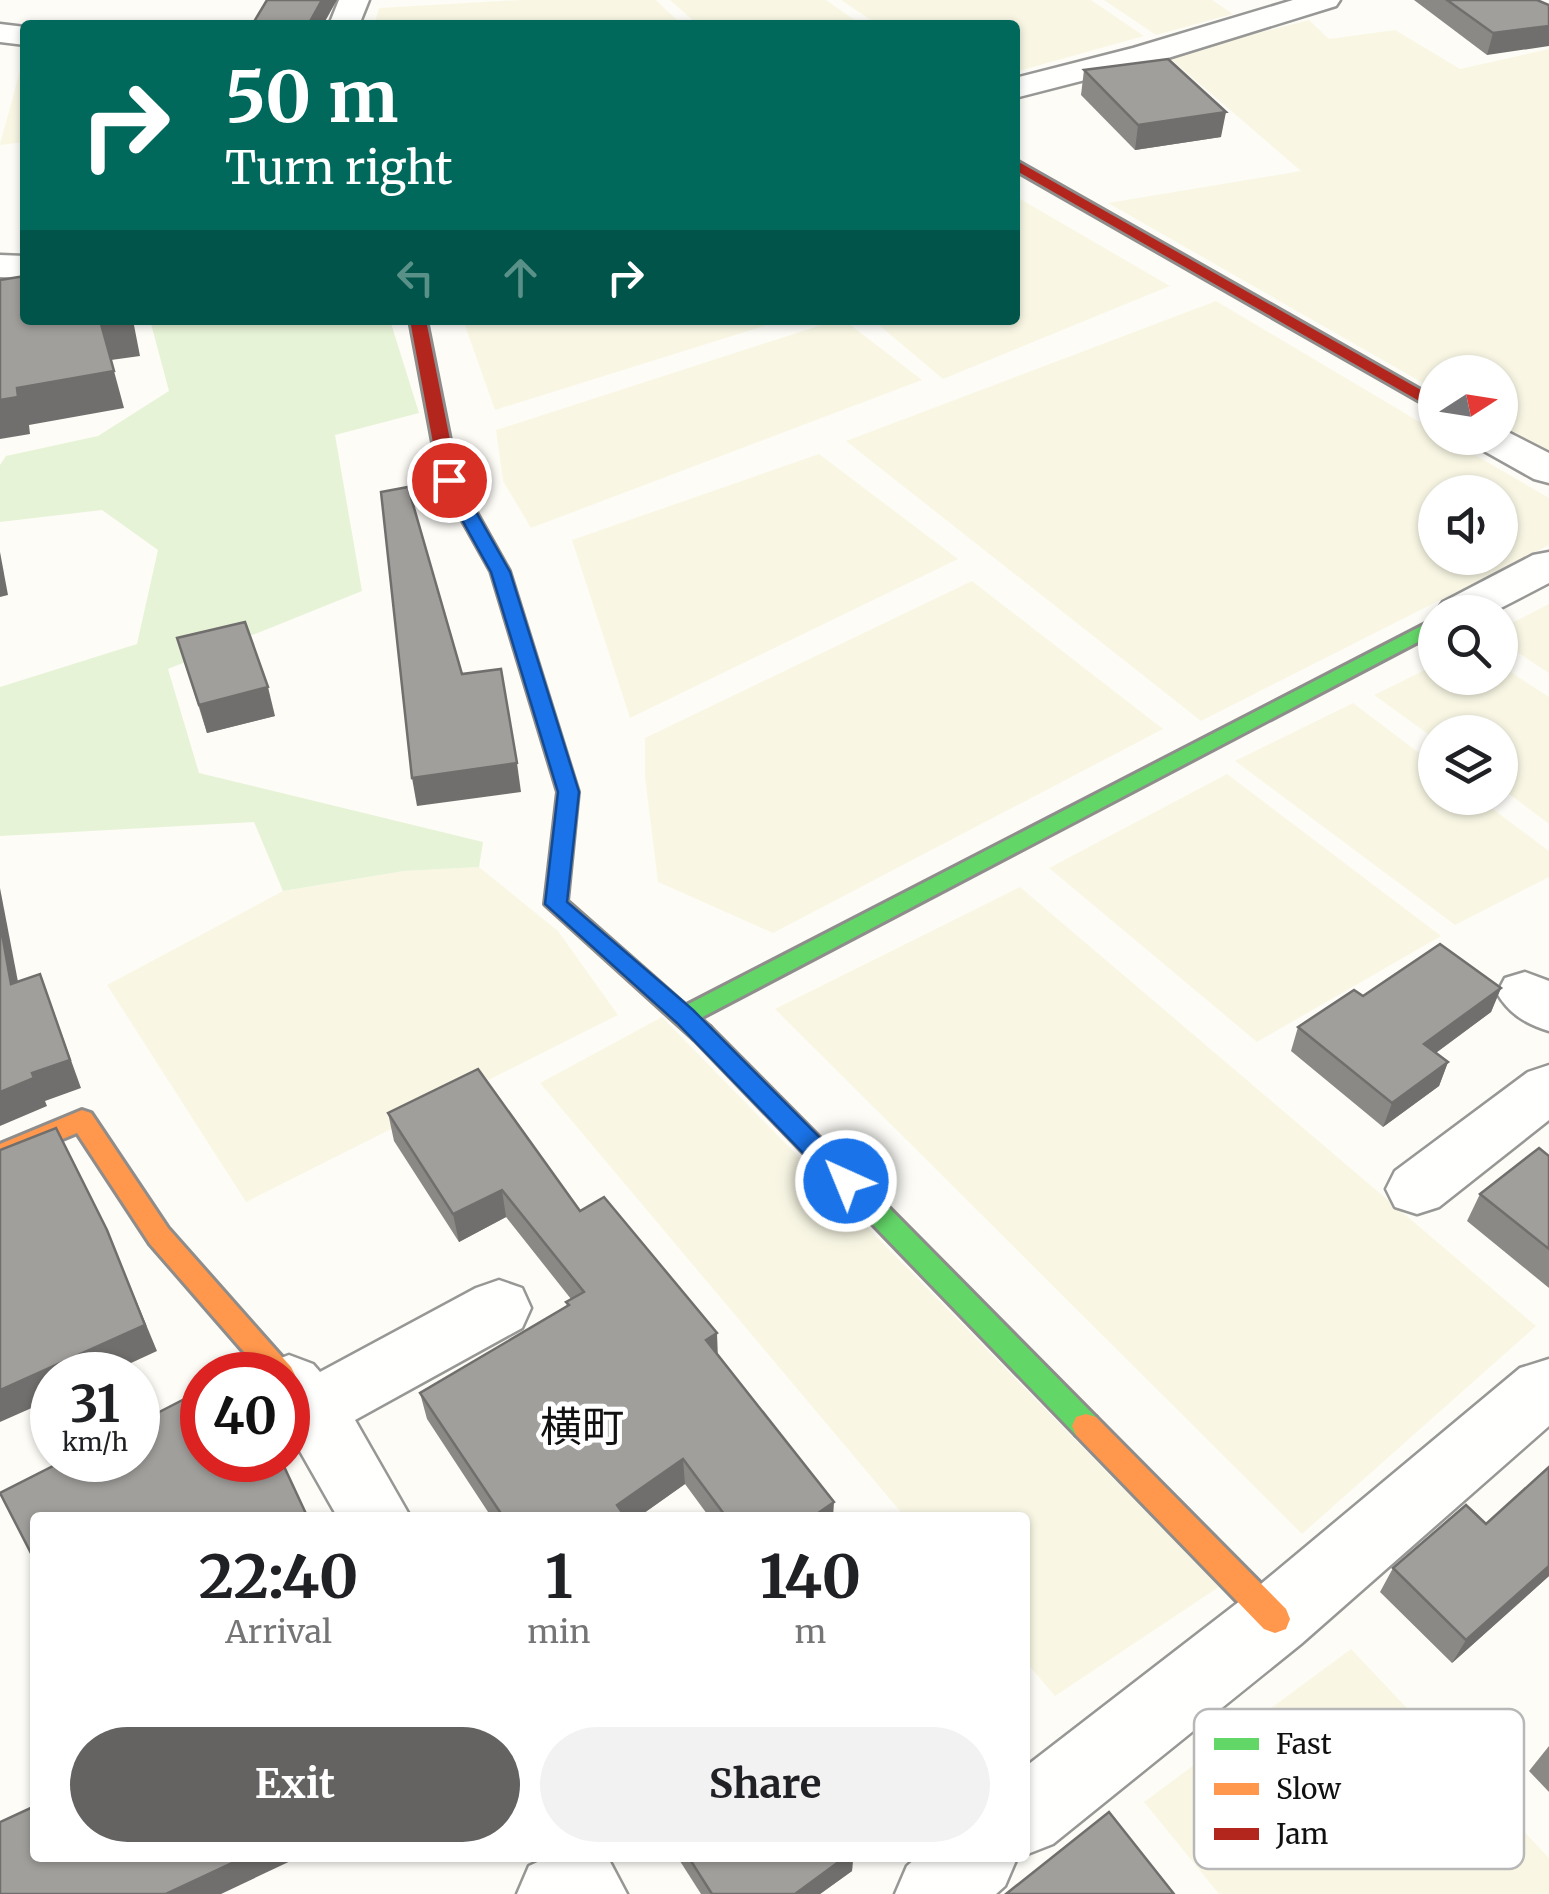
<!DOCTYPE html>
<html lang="en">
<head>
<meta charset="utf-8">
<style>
	body { margin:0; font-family:Merriweather,"Noto Sans JP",serif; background:#f2f2f2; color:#202124; height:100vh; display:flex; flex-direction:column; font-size:38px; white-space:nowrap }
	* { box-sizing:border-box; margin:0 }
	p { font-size:32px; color:#757577 }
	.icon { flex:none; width:55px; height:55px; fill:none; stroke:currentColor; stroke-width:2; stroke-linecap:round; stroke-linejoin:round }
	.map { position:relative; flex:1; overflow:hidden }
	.details { position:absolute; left:30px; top:1512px; width:1000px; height:350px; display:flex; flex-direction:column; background:#fff; border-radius:10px; box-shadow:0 2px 8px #0004 }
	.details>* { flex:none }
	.guide { position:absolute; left:20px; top:20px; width:1000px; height:305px; border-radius:10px; box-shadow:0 2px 8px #0004; background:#00695c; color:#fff; overflow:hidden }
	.needle { width:65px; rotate:78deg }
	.fabs { position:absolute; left:1418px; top:355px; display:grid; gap:20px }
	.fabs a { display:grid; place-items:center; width:100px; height:100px; border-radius:50%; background:#fff; box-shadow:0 2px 8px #0004; font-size:50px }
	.speed { position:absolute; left:30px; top:1352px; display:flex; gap:20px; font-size:50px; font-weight:700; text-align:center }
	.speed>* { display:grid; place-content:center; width:130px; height:130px; border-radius:50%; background:#fff; box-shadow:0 2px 8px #0004; line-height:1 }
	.speed small { font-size:25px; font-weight:400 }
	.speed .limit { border:15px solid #d22; background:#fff; color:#111 }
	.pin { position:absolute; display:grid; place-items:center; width:85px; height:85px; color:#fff; margin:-42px; border:5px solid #fff; border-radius:50%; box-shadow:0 2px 10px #0007 }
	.me { position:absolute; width:110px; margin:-55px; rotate:316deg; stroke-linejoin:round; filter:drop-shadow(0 0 8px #0008) }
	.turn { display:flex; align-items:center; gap:35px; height:210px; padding:0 40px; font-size:45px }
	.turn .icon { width:130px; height:130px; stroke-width:2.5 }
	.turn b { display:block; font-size:70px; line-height:85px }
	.lanes { display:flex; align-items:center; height:95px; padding:0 40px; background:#0003; justify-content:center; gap:50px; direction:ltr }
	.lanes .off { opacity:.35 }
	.eta { display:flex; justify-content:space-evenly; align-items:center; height:170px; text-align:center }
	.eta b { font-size:60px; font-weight:700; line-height:70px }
	.action { display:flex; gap:20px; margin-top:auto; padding:20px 40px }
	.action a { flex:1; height:115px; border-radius:60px; background:#646362; color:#fff; font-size:40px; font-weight:700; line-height:115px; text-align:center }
	.action a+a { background:#f2f2f2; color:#202124 }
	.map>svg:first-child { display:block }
	.farmland { fill:#f9f7e4; fill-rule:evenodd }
	.green { fill:#e7f3d7 }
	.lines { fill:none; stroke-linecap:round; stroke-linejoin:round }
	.street-casing { stroke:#979795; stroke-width:5 }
	.fast-casing { stroke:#8e8d8b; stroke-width:6 }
	.slow-casing { stroke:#8e8d8b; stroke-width:6 }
	.jam-casing { stroke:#8e8d8b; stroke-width:6 }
	.street { fill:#fffffe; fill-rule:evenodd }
	.fast { fill:#63d668; fill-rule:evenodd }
	.slow { fill:#ff974d; fill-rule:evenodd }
	.jam { fill:#b3261e; fill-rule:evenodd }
	.wall { fill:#8a8986 }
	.shaded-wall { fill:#716f6d }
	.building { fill:#a19f9c; stroke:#716f6d; stroke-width:2.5 }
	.route { fill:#1a73e8; stroke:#114b97; stroke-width:2.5 }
	.labels { text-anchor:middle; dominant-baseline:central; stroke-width:10; stroke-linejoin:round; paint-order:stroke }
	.near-neighbourhood-label { font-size:42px; fill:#111; stroke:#fff }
	.key { fill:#fff; stroke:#b8b8b8; stroke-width:2.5 }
	.key-label { font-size:28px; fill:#111 }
</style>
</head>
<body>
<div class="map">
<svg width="1549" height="1894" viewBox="0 0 1549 1894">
	<rect width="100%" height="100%" fill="#fdfcf7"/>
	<g class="farmland">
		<path d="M521,0H656L682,25H374L379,8Z"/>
		<path d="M670,0H826L862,25H698Z"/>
		<path d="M841,0H1091L1144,36L1015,72V25H878Z"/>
		<path d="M1104,0H1212L1233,14L1156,35Z"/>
		<path d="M1309,20L1329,39L1395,30L1460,69L1549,49V455L1500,427V372H1435V390L1108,203L1301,171L1167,56Z"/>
		<path d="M25,53V142L0,145V144Z"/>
		<path d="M1015,196L1170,286L943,379L873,320H1015Z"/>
		<path d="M1216,301L1435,431V438H1446L1549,498V545L1201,721L846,441ZM1435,492H1500V558H1435Z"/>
		<path d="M463,320H783L495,410Z"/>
		<path d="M837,320H844L922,380L531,528L503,481L496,430Z"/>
		<path d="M819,454L958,559L630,718L572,540Z"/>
		<path d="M972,581L1163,729L773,933L658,882L645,777V738Z"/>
		<path d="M1549,604V673L1500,641V629Z"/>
		<path d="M1435,665V678H1500V665L1549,697V824L1500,787V732H1435V739L1374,695Z"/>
		<path d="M1353,703L1435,765V798H1478L1549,851V877L1455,925L1235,761Z"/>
		<path d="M1227,774L1441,936L1257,1042L1049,868Z"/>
		<path d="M479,867L558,931L618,1015L246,1202L107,985L283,891L404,871Z"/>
		<path d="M1020,887L1536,1326L1302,1534L775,1009Z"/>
		<path d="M662,1017L1219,1587L1055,1696L1025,1661V1518L905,1517L540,1083Z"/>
		<path d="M1351,1649L1549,1858V1894H1219L1144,1802Z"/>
	</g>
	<path class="green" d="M150,320H390L419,413L335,435L362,591L168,669L199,773L483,842L479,867L404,871L283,891L254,822L0,836V687L137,644L158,550L102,510L0,522V465L6,456L98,436L169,391Z"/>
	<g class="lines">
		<defs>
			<g id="street">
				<path d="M339,0H369L359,25H329Z"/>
				<path d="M1293,0H1340L1336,6L1155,62L1015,98V78L1133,48Z"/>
				<path d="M0,24L25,27V45L0,42Z"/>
				<path d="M0,255L25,256V278L0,277Z"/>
				<path d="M1500,428L1549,453V483L1534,479L1477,447L1471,438H1500Z"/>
				<path d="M1549,552V583L1493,612H1436L1443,602L1533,555Z"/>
				<path d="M1525,972L1549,981V1031C1526,1024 1509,1014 1497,993L1505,978Z"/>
				<path d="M1549,1065V1120L1439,1207L1417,1214L1395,1207L1386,1189L1395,1171L1528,1072Z"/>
				<path d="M499,1280L522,1288L531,1308L522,1328L355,1420L411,1518H338L288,1430V1375H260L265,1364L289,1355L313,1364L320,1372L476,1288Z"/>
				<path d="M1549,1359V1426L1301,1644L1053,1844L1025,1855V1767L1249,1594L1520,1368Z"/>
				<path d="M546,1858H608L627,1894H517L529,1866Z"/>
				<path d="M916,1858H1017L1005,1886L996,1894H895L907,1866Z"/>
			</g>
			<g id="fast">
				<path d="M1435,619V633L693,1022H677L673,1016L677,1010Z"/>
				<path d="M702,1024L710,1027L1096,1417L1100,1426L1096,1435L1086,1438L1076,1435L694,1039L690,1033L694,1027Z"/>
			</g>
			<g id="slow">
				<path d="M82,1110L91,1113L168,1228L291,1367L295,1375L291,1383L288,1385V1375H264L150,1244L77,1133L0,1165V1144Z"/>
				<path d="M1086,1414L1096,1417L1286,1609L1290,1619L1286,1629L1275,1633L1264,1629L1076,1435L1072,1426L1076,1417Z"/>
			</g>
			<g id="jam">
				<path d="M1015,160L1435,398V410L1015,170Z"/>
				<path d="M410,320H426L458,480L509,571L578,792L567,901L710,1027L714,1033L710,1039H694L545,904L558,792L491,571L440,480Z"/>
			</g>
		</defs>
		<use href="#street" class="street-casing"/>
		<use href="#fast" class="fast-casing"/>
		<use href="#slow" class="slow-casing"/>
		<use href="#jam" class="jam-casing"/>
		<use href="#street" class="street"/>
		<use href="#fast" class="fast"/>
		<use href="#slow" class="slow"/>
		<use href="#jam" class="jam"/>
	</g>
	<g class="wall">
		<path d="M1414,0H1537L1487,55Z"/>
		<path d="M1084,70L1221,137L1135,150L1081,95Z"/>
		<path d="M177,638L275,716L207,733Z"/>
		<path d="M1501,988L1491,1012L1436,1053L1448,1062L1439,1086L1383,1127L1291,1051L1298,1027L1363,996Z"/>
		<path d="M388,1113L580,1211L718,1355L833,1518H710L685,1484L637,1518H492L427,1419L420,1393L567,1306L566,1302L571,1299L506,1217L459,1242L394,1141Z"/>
		<path d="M1549,1156V1288L1467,1221L1480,1194Z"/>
		<path d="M1549,1467V1576L1452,1663L1380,1592L1393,1568L1486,1524Z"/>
		<path d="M1549,1746V1792L1529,1771Z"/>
		<path d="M678,1858H853L852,1871L820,1894H701Z"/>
	</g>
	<g class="shaded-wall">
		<path d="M322,0H337L323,25H308Z"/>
		<path d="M1549,26V46L1487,55L1493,33Z"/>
		<path d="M1226,112L1221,137L1135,150L1138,125Z"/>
		<path d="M126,320H133L140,356L111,360L124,408L29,425L30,434L0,439V400L101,324Z"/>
		<path d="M0,552L8,595L0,597Z"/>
		<path d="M268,687L275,716L207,733L199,705Z"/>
		<path d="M517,763L521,792L417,806L412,778Z"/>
		<path d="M0,888L24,1013L11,984L0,923Z"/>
		<path d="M40,974L81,1088L45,1101L47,1106L0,1126V1092L32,1073Z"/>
		<path d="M1501,988L1491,1012L1415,1068L1424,1044Z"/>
		<path d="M1448,1062L1439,1086L1383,1127L1392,1103Z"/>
		<path d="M502,1190L506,1217L459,1242L453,1214Z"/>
		<path d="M107,1230L157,1351L105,1375H52V1399L0,1422V1390Z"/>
		<path d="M717,1333L718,1359L706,1340Z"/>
		<path d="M683,1459L685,1484L637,1518H619L617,1505Z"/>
		<path d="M834,1502L833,1518H811Z"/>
		<path d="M1549,1566V1576L1452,1663L1466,1640Z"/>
		<path d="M243,1858H297L221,1894H166Z"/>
		<path d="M844,1858H853L852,1871L820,1894H795Z"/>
	</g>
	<g class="building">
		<path d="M267,0H322L308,25H252Z"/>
		<path d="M1447,0H1537L1549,5V26L1493,33Z"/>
		<path d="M1168,59L1226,112L1138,125L1084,70Z"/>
		<path d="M25,276V320H126L101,324L114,371L17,388L18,397L0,400V280Z"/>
		<path d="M408,487L462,674L501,669L517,763L412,778L381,492Z"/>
		<path d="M245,622L268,687L199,705L177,638Z"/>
		<path d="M0,923L11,984L40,974L70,1060L32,1073L34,1078L0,1092Z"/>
		<path d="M1440,944L1501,988L1424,1044L1448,1062L1392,1103L1298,1027L1354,990L1363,996Z"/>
		<path d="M478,1069L580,1211L604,1197L717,1333L706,1340L834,1502L811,1518H727L683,1459L617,1505L626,1518H504L420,1393L569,1305L566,1302L584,1292L502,1190L453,1214L388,1113Z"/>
		<path d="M56,1128L107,1230L145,1325L0,1390V1150Z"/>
		<path d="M1539,1148L1549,1156V1249L1480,1194Z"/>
		<path d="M202,1390V1460H281L308,1518H35V1561L0,1493L65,1460H138V1423Z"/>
		<path d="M1549,1467V1566L1466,1640L1393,1568L1466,1505L1486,1524Z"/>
		<path d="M35,1806V1858H243L166,1894H0V1822Z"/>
		<path d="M1109,1812L1174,1894H1006Z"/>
		<path d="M689,1858H844L795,1894H712Z"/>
	</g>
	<path class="route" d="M449,475L458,480L510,572L579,792L567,902L693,1010L855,1173L859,1181L855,1188L846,1191L837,1188L677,1023L545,904L558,792L491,572L440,480Z"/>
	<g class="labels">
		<g class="near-neighbourhood-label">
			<text x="582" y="1427">横町</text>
		</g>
	</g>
	<rect x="1194" y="1709" width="330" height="160" rx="15" class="key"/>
	<rect x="1214" y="1738" width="45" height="12" fill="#63d668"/>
	<rect x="1214" y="1783" width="45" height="12" fill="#ff974d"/>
	<rect x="1214" y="1828" width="45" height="12" fill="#b3261e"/>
	<g class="key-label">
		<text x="1276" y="1754">Fast</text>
		<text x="1276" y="1799">Slow</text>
		<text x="1276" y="1844">Jam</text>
	</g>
</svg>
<div class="fabs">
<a><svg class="needle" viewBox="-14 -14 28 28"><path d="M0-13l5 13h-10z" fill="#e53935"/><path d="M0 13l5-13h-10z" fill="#757577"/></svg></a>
<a><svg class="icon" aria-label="sound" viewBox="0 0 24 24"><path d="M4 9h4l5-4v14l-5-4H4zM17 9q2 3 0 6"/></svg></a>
<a><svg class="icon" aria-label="search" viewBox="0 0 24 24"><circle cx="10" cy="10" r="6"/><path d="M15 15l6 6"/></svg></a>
<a><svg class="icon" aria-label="layers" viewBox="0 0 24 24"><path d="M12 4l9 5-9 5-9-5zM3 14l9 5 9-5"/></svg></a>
</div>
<div class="speed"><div>31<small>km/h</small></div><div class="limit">40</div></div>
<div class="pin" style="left:449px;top:480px;background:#d93025"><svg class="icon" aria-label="arrive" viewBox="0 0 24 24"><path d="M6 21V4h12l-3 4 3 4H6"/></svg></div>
<svg class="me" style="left:846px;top:1181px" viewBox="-20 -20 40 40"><circle r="17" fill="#1a73e8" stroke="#fff" stroke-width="3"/><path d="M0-11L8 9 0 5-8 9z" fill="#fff"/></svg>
<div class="guide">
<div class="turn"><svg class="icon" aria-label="right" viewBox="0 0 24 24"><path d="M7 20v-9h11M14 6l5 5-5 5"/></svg><div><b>50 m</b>Turn right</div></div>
<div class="lanes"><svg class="icon off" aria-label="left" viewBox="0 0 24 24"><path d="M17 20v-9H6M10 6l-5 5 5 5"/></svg><svg class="icon off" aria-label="ahead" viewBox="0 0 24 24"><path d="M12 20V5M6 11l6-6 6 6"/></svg><svg class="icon" aria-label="right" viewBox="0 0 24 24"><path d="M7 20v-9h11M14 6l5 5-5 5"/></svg></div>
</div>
<section class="details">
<div class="eta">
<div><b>22:40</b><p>Arrival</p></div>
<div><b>1</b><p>min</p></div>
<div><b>140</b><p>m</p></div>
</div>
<div class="action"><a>Exit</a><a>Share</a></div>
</section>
</div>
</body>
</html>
